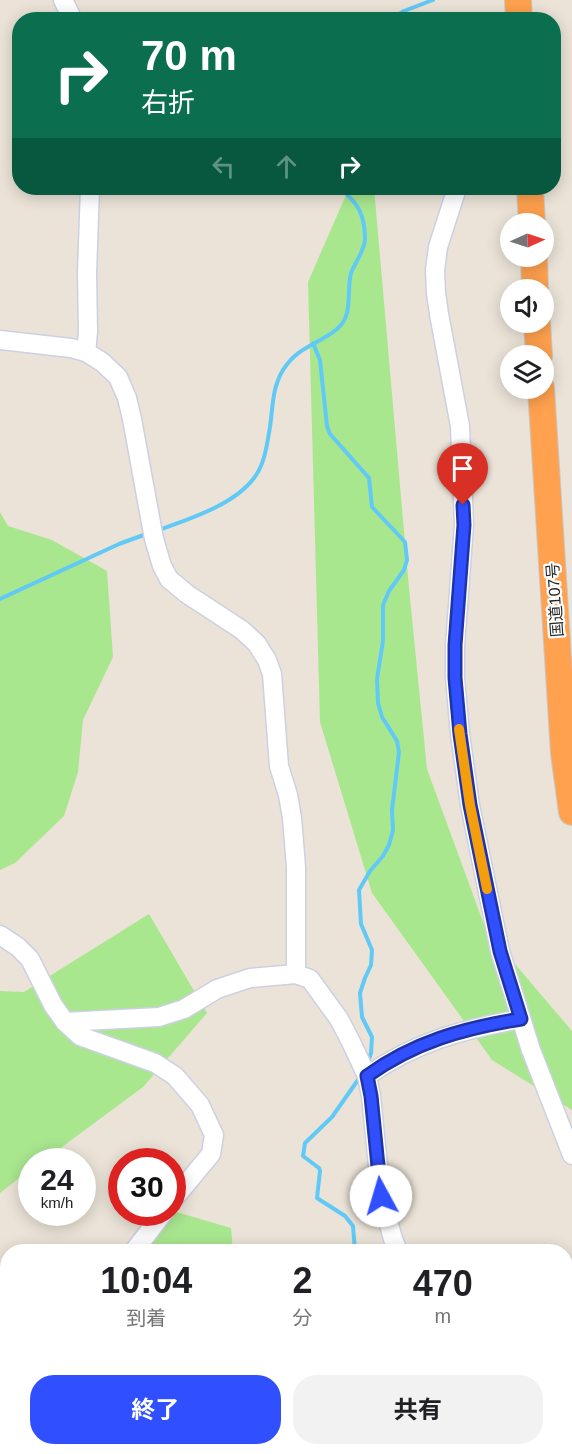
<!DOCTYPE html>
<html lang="ja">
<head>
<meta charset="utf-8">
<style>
	body { margin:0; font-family:Helvetica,"Noto Sans JP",sans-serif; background:#f2f2f2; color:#202124; height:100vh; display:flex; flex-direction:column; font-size:22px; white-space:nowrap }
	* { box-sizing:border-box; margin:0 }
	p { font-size:20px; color:#757577 }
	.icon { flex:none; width:33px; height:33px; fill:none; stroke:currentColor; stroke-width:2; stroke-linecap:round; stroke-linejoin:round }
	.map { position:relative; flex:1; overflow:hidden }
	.sheet { position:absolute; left:0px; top:1244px; width:573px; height:212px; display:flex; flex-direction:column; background:#fff; border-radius:24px 24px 0 0; box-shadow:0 3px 15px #0003 }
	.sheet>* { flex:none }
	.hud { position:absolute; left:12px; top:12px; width:549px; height:183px; border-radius:24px; box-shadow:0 3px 15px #0003; background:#0b6e4f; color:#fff; overflow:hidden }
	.needle { width:39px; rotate:87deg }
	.tools { position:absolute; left:500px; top:213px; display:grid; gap:12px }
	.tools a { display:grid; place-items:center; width:54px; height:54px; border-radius:50%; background:#fff; box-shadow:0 3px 15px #0003; font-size:30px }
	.speed { position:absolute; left:18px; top:1148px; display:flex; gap:12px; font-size:30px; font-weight:700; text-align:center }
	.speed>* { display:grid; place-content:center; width:78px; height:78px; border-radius:50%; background:#fff; box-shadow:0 3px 15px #0003; line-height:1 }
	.speed small { font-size:15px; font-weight:400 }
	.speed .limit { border:9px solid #d22; background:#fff; color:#111 }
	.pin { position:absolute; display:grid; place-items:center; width:51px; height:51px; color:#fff; margin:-62px -26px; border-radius:50% 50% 50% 0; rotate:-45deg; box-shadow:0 0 6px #0007 }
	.pin .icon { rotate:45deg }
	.me { position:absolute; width:66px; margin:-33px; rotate:354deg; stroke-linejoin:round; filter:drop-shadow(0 0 4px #0008) }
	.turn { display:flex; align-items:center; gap:21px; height:126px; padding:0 30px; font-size:27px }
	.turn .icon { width:78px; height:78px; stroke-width:2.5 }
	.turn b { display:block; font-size:42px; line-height:51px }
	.lanes { display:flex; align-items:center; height:57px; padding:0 30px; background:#0003; justify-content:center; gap:30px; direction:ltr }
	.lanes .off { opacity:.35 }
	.eta { display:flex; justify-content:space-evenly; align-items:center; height:102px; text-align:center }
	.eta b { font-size:36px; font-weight:700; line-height:42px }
	.button { display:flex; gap:12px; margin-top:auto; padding:12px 30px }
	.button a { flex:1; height:69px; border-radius:24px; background:#304fff; color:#fff; font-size:24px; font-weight:700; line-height:69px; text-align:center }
	.button a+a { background:#f2f2f2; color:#202124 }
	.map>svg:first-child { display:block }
	.green { fill:#a9e78f }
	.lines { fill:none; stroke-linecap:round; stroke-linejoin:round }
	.stream { stroke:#61c9f6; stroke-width:4 }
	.minor-casing { stroke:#ccd0e2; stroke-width:21 }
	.highway-casing { stroke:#c7c7c7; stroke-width:28 }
	.minor { stroke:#fff; stroke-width:18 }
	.highway { stroke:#ffa14e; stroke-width:26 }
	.route-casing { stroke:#1f33a6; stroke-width:15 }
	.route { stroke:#304fff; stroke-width:10 }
	.slow { stroke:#f59e0b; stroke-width:10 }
	.labels { text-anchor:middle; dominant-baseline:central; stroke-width:4.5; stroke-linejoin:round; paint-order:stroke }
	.street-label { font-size:16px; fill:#272727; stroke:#fff }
</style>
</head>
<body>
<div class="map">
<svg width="572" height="1454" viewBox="0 0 572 1454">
	<rect width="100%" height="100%" fill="#ebe3d7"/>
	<g class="green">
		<path d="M349,188H374L409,588L427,769L486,930L572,1031V1110L492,1060L372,893L320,722L308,282Z"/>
		<path d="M0,512L8,526L52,540L107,571L113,657L83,720L78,772L64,816L15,863L0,870Z"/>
		<path d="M149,914L207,1013L143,1087L43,1161H32L31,1169L0,1193V991L24,992Z"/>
		<path d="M173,1211L231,1228L233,1251H142Z"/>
		<path d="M572,1263V1375L566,1372V1266Z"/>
		<path d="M7,1357L8,1448H19V1454H0V1361Z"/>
		<path d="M73,1448H194L193,1454H76Z"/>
	</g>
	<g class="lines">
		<g class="stream">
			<path d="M390,20L404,11L433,0"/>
			<path d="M313,343L320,360L327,426L330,434L369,478L372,507L405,542L407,560L404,570L389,591L383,605V641L377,679L378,703L382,717L397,741L399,752L392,810L393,830L389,845L383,856L370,871L359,890L361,924L372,950L371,965L365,978L360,993L362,1017L372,1037L371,1053L368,1062"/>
			<path d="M159,530C189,519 234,505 254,478C265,464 267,444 270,427C273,407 272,388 283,370C298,346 318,345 337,329C354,315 346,292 351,273C355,263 364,251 365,240C365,233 364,223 362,217C359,205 349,197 341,188"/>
			<path d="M0,599L119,544L149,533"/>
			<path d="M355,1251L353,1226L345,1216L317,1198L320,1171L319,1168L303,1156L305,1143L332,1117L360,1077"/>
			<path d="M406,1448L407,1454"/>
		</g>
		<defs>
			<g id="minor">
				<path d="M63,0L73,20"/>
				<path d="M457,188L438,247L435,270L436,293L439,314L460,426L464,525L455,645V678L460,734L470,805L500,951L531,1050L572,1155"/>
				<path d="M0,340L71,348L86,352L102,362L118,377L127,398L132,419L154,539L162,566L169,579L187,594L242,630L257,644L267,660L272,674L279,766L288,795L292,818L296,867V974"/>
				<path d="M86,352L88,332L87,273L90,188"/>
				<path d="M0,935L18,947L30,959L53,1005L65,1022L80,1036L155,1063L175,1076L200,1105L214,1135L211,1154L172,1201"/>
				<path d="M65,1022L159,1017L184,1009L217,989L250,978L296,974L310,979L339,1019L350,1040L367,1076L371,1096L381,1196L393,1239L398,1251"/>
				<path d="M367,1076C415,1042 463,1029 521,1019"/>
				<path d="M134,1251L164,1212"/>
				<path d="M566,1410L572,1409"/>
				<path d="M106,1448L107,1454"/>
				<path d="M524,1454L527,1448"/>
			</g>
			<g id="highway">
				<path d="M518,0L519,20"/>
				<path d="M530,188L532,224"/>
				<path d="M534,256L535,290"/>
				<path d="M537,322L539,356"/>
				<path d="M541,388L564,753L572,812"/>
			</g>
		</defs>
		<use href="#minor" class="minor-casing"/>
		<use href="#highway" class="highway-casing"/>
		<use href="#minor" class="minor"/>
		<use href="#highway" class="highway"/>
	</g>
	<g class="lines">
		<defs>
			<path id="route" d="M381,1196L371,1096L367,1076C414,1042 464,1028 521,1019L500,951L470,805L460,734L455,678V645L464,525L463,505"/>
		</defs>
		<use href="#route" class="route-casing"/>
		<use href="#route" class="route"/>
		<path class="slow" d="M459,729L470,805L487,889"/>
	</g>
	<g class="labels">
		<g class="street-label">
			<text transform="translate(555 600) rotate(-94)">国道107号</text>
		</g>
	</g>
</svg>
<div class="tools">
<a><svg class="needle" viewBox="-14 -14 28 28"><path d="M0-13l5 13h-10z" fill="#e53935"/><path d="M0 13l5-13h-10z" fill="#757577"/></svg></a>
<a><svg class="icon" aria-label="sound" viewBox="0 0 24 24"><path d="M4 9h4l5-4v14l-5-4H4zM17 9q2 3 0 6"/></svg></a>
<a><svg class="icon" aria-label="layers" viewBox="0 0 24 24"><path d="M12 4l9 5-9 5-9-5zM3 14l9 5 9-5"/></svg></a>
</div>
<div class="speed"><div>24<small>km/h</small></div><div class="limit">30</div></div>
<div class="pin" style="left:463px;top:505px;background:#d93025"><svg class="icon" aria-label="arrive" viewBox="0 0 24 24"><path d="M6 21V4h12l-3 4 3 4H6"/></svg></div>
<svg class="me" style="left:381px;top:1196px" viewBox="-20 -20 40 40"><circle r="19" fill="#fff"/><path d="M0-13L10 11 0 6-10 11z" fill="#304fff"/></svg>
<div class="hud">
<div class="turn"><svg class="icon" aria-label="right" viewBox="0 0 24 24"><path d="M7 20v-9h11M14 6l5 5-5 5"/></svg><div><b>70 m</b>右折</div></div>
<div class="lanes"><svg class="icon off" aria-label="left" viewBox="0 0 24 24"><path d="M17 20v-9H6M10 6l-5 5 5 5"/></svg><svg class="icon off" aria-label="ahead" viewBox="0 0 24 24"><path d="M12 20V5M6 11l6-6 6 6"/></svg><svg class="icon" aria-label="right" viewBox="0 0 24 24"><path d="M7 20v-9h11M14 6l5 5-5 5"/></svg></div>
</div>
<section class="sheet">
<div class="eta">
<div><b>10:04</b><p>到着</p></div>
<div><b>2</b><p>分</p></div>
<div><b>470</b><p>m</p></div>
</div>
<div class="button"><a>終了</a><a>共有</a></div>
</section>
</div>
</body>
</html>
